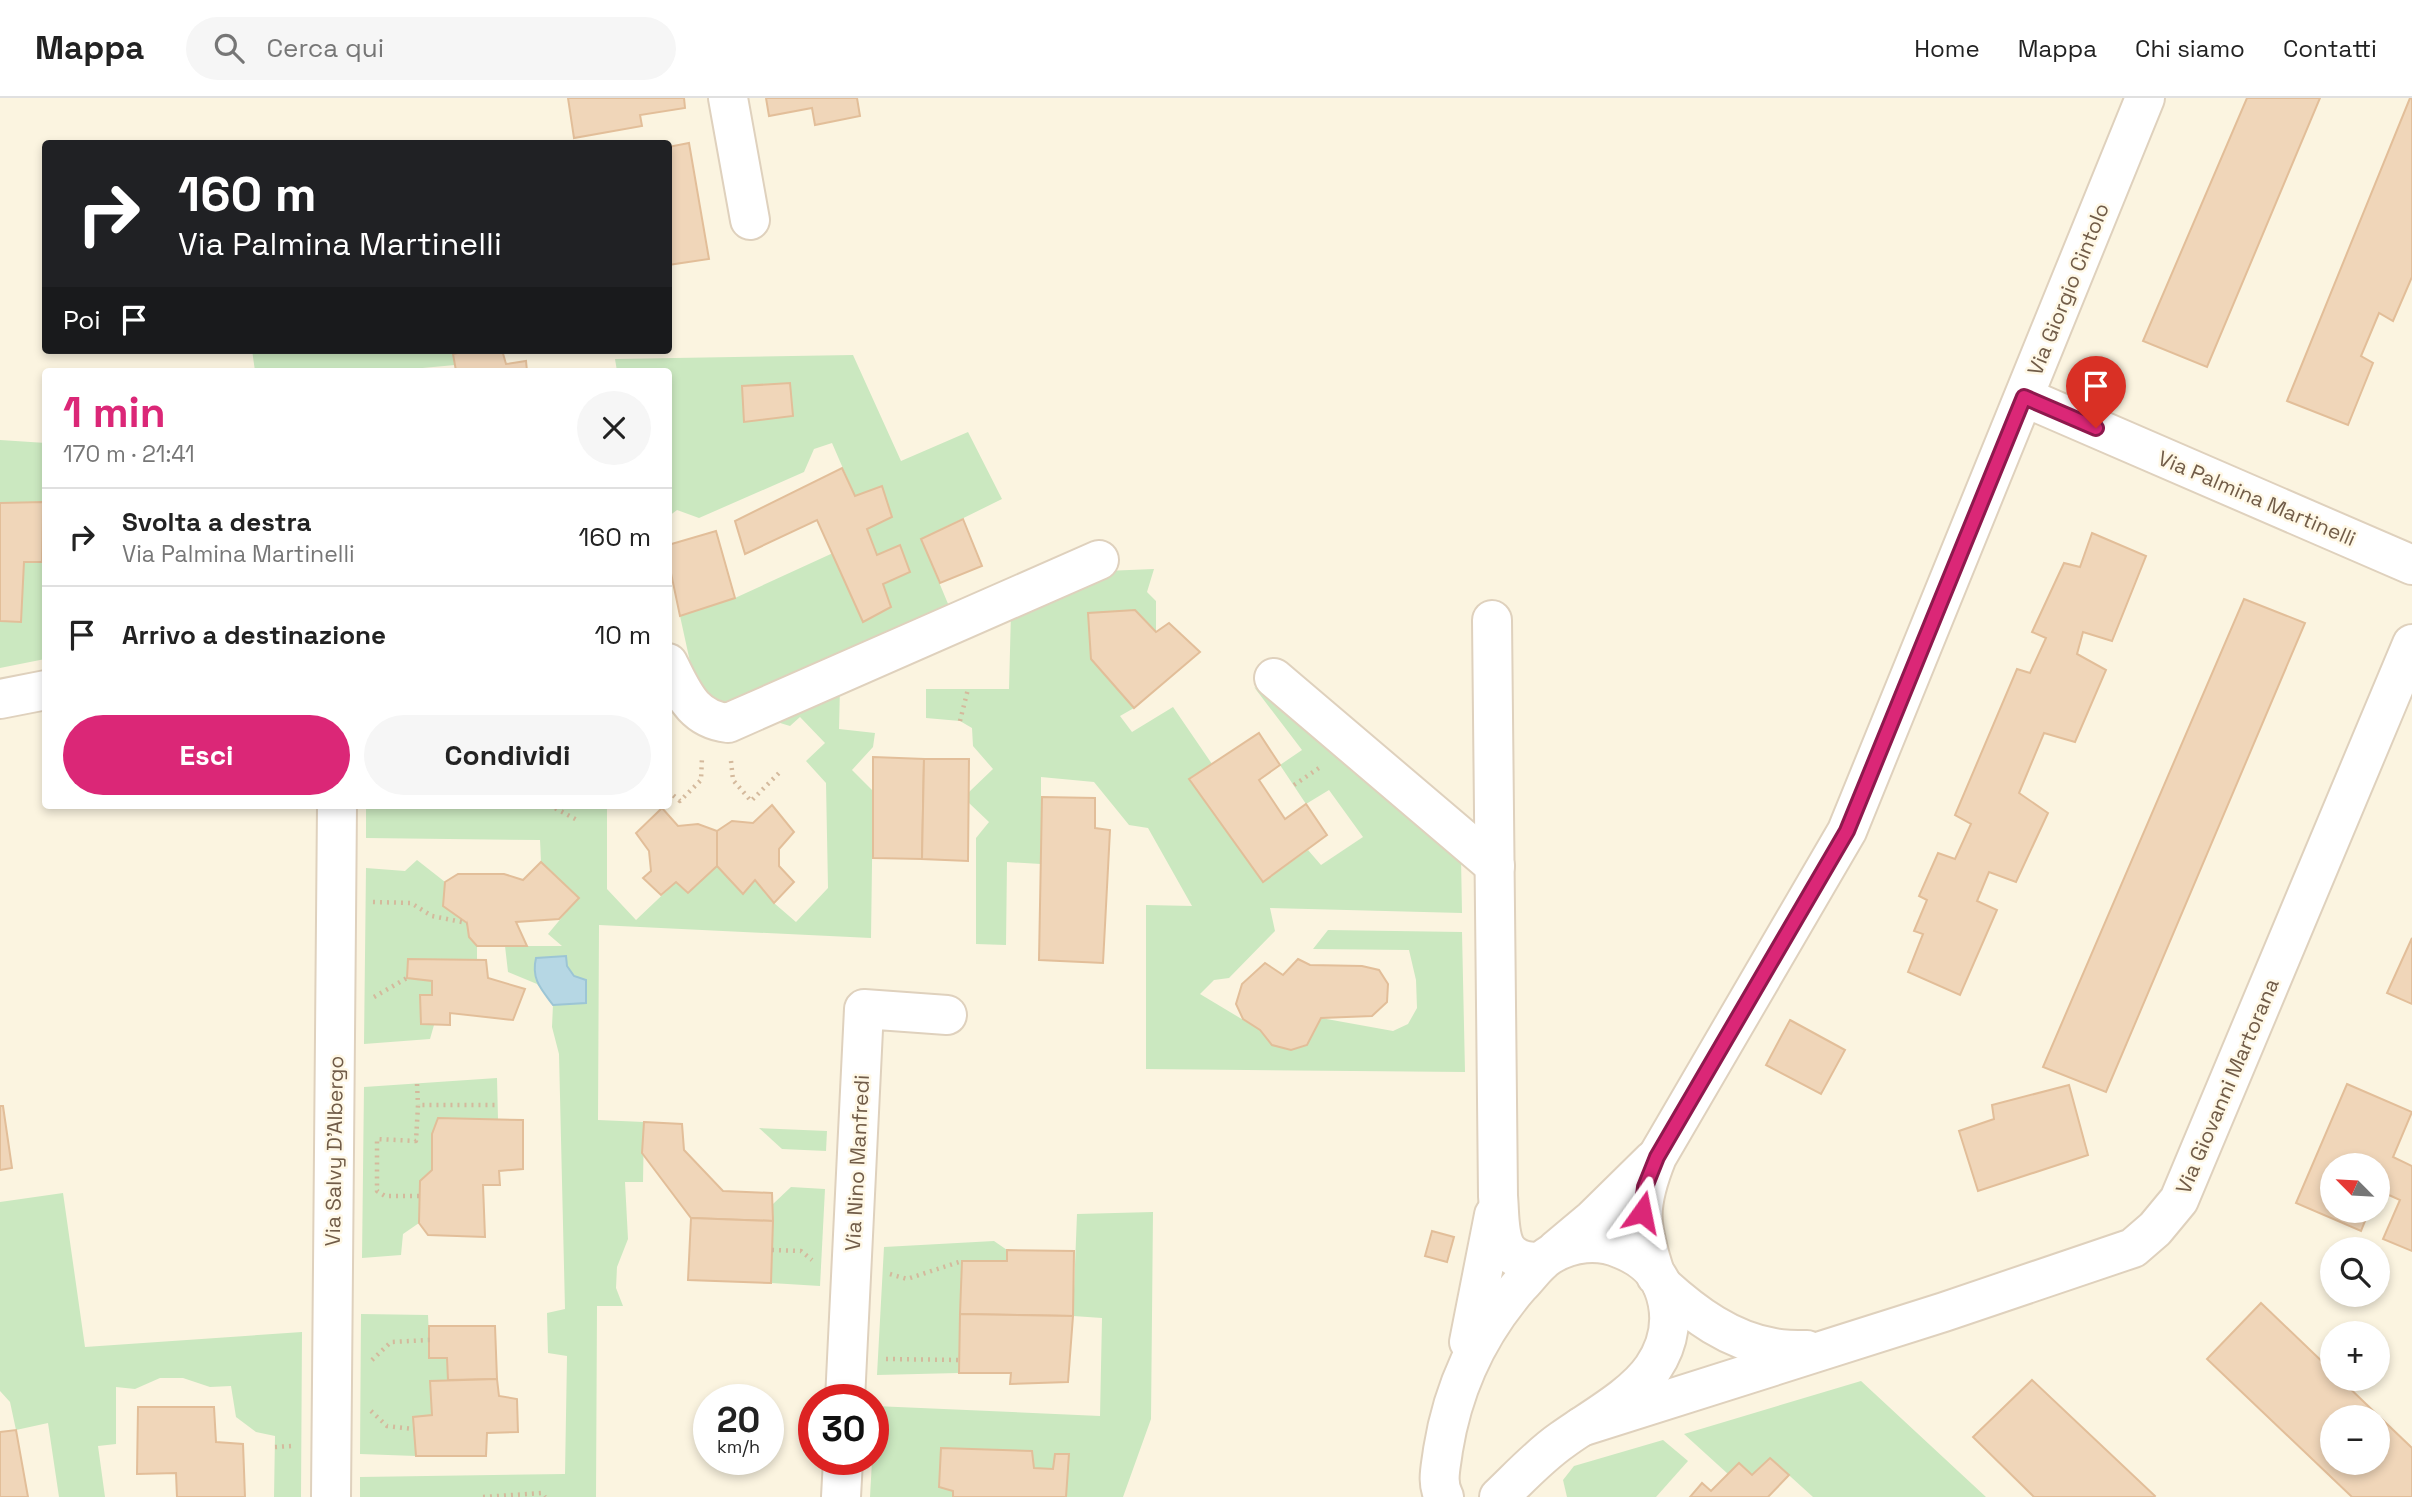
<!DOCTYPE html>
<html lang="it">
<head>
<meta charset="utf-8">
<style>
	body { margin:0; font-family:"Space Grotesk",sans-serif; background:#f6f6f6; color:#222; height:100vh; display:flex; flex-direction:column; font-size:26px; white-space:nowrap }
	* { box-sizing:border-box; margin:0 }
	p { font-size:23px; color:#767676 }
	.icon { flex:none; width:38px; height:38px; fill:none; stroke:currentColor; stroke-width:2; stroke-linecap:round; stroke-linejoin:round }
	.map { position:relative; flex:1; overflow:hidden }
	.panel { position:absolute; left:42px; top:270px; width:630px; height:441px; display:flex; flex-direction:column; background:#fff; border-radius:7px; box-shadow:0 4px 10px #0003 }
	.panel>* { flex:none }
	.top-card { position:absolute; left:42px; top:42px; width:630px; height:214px; border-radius:7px; box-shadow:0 4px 10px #0003; background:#202124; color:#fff; overflow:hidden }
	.needle { width:46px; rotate:294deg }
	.fabs { position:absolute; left:2320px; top:1055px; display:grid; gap:14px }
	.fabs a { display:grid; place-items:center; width:70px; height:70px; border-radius:50%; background:#fff; box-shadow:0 4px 10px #0003; font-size:35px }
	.speed { position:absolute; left:693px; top:1286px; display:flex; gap:14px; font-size:35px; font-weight:700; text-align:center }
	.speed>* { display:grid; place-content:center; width:91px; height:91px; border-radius:50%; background:#fff; box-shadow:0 4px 10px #0003; line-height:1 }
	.speed small { font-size:18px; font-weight:400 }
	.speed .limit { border:10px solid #d22; background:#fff; color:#111 }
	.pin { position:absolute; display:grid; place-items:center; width:60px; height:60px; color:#fff; margin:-72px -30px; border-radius:50% 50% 50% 0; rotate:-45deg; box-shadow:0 0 7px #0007 }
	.pin .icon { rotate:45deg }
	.me { position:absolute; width:77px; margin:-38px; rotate:12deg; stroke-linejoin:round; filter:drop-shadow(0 0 5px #0008) }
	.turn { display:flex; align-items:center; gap:24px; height:147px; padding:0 21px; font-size:32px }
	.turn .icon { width:91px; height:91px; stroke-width:2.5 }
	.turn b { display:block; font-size:49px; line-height:60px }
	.then { display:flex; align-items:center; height:66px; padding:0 21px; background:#0003; gap:14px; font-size:26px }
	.round { display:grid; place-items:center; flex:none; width:74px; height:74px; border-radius:37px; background:#f6f6f6 }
	.head { display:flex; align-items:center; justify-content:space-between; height:119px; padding:0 21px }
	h1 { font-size:42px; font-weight:600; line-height:52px; color:#db2777 }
	.cta { display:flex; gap:14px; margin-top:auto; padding:14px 21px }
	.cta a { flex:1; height:80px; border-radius:42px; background:#db2777; color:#fff; font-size:28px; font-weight:600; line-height:80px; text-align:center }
	.cta a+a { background:#f6f6f6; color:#222 }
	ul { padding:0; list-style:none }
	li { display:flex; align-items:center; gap:21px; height:98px; padding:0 21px; border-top:2px solid #e0e0e0 }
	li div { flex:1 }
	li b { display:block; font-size:26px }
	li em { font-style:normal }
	header { display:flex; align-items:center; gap:42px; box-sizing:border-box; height:98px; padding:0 35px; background:#fff; border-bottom:2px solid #e0e0e0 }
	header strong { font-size:33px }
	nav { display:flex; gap:38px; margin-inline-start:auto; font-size:24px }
	.search { width:490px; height:63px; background:#f6f6f6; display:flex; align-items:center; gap:18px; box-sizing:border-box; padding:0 24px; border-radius:38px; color:#767676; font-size:26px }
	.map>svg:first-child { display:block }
	.green { fill:#cbe8c0 }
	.water { fill:#b6d7e4; stroke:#9cc5d5; stroke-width:2 }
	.building { fill:#f0d6b9; stroke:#e2be99; stroke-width:2; fill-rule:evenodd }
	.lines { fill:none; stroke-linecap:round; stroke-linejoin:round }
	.minor-casing { stroke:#dfd1bd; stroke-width:42 }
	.path { stroke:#d4b99c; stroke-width:4.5; stroke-dasharray:2 5; stroke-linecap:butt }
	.minor { stroke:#fff; stroke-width:38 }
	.route-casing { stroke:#8e194d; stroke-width:18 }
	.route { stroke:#db2777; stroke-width:12 }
	.labels { text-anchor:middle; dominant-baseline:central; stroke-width:5; stroke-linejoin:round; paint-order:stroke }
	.street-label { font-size:21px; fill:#715c48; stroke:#fff8e6 }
</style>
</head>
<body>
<header>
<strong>Mappa</strong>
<div class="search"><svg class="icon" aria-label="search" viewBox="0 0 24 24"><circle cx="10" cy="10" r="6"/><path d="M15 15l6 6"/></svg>Cerca qui</div>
<nav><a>Home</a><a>Mappa</a><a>Chi siamo</a><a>Contatti</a></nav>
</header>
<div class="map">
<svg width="2412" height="1399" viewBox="0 0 2412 1399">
	<rect width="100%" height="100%" fill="#fbf4e0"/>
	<g class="green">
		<path d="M252,252H472L453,256L455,267L390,273H255Z"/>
		<path d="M853,257L901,363L968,334L1002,401L921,441L951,513L729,608L710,600L694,582L680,518L735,500L833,455L863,523L891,509L883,486L910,473L900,447L877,457L867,431L892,419L882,389L855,398L832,345L814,351L804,374L699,420L677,412L669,418L668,273H617L615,261Z"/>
		<path d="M0,342L46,345L45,561L0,570V523L21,524L24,464H42L43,405H0Z"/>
		<path d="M1154,471L1147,494L1156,503V534L1135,512L1088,515L1091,561L1134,610L1120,618L1132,634L1173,609L1212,666L1189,681L1263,784L1308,752L1321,767L1363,739L1329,692L1306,706L1280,667L1302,652L1254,589L1461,759L1462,815L1270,810L1275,833L1229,880L1214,882L1200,896L1260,932L1272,947L1291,952L1307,947L1321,920L1393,933L1408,926L1417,910L1416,882L1409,852L1313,851L1328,832L1462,834L1465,974L1146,971V807L1192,808L1148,730L1129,727L1094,684L1041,679V766L1007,764L1006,847L976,846V740L989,724L969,705V694L993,671L973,648L972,630L960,623L926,620V591H1009L1011,514L1105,473Z"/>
		<path d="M840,589L839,631L875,635L873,649L852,672L873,693L871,840L599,827L598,1022L644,1024L643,1084H625L628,1141L617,1169L616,1190L623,1208H597L596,1399H360V1379L565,1376L567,1258L548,1255L547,1215L565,1211L559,956L552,929L553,906L537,886L508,874L505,848H562L548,836L578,800L541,764L540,742L366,740V707H607V791L636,822L676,784L688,795L717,768L743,796L755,782L774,805L796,824L828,790L826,685L806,663L825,645L800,619L790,628L767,621Z"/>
		<path d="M417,762L445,784L467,825L469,839L477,848V862L408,861L407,880L432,883V897H421V926L434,927L430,941L364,946L366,770L405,773Z"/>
		<path d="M497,980L498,1021H438L432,1036V1072L420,1083L419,1125L403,1136L401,1157L362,1160L364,989Z"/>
		<path d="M759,1030L827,1033L826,1053L782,1051Z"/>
		<path d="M791,1089L825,1091L820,1188L771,1185L773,1106Z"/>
		<path d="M63,1095L85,1249L302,1234L301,1399H274L275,1338L256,1334L236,1319L231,1288L210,1289L183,1280H160L135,1291L116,1289V1346L98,1348L105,1399H59L48,1325L16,1332L10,1304L0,1293V1104Z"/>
		<path d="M1153,1114L1151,1321L1123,1399H1066L1069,1356H1055L1053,1371L1034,1370L1032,1353L941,1350L939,1389L953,1393V1399H870L875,1308L1100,1318L1102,1220L1073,1218L1077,1116Z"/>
		<path d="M994,1143L1007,1152V1163H962L959,1275L877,1277L884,1149Z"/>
		<path d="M361,1216L428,1217L430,1260H447L448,1282L430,1283L432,1317L413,1320L416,1358L360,1356Z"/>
		<path d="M1861,1283L1986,1399H1813L1770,1360L1752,1377L1739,1365L1728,1376L1684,1336Z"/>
		<path d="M1663,1342L1688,1363L1656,1399H1567L1563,1382L1574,1368Z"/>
	</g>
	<path class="water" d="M566,858L567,868L574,878L586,882V905L553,907C541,891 531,881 536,860Z"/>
	<g class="building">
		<path d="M568,0H684L685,10L640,17L642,28L574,40Z"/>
		<path d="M766,0H857L860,18L815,27L812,10L769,18Z"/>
		<path d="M2247,0H2320L2207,269L2143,243Z"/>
		<path d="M2410,0H2412V179L2393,223L2379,215L2361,258L2373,265L2348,327L2287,303Z"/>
		<path d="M689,45L709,161L668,167V49Z"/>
		<path d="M472,252H502L506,266L526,263L527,273H456L453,256Z"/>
		<path d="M790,285L793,318L744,324L742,288Z"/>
		<path d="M842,370L855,398L882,388L892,419L867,431L877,457L900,447L910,474L883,486L891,509L863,524L817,422L745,456L735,423Z"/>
		<path d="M43,404L42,464H24L21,524L0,523V405Z"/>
		<path d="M963,421L982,468L940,485L921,441Z"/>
		<path d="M716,433L735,500L680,518L668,461V447Z"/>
		<path d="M2092,435L2146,458L2112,543L2083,534L2077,556L2106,572L2075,644L2044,635L2019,695L2048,715L2016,784L1989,774L1977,803L1997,812L1960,897L1908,874L1923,836L1914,833L1927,802L1919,798L1938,755L1955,761L1971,726L1955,717L2017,571L2030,575L2046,540L2032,534L2064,465L2080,469Z"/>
		<path d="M2244,501L2305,525L2106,994L2043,969Z"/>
		<path d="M1135,512L1156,534L1169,525L1200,554L1134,610L1091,561L1088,515Z"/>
		<path d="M1259,635L1280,667L1259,682L1285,721L1306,706L1327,737L1263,784L1189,681Z"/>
		<path d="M873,659L924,661L922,761L873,760Z"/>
		<path d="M924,661H969L968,763L922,761Z"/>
		<path d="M1042,699L1095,700V730L1110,732L1103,865L1039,862Z"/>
		<path d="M772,707L794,734L779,751V768L794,784L774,805L755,782L743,796L717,768V733L732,723L753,725Z"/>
		<path d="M662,710L678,728L698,726L717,733V768L688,795L676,784L661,797L643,780L651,773L649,753L636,735Z"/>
		<path d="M541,764L579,800L559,821L516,824L527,848H477L469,839L467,825L443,808L445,784L458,776H504L523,782Z"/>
		<path d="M2412,840V906L2387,895Z"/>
		<path d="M408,861L486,862L488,880L525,891L513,922L450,915V927L421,926L420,897H432V883L407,880Z"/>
		<path d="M1298,861L1310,867L1362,868L1379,872L1388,886L1387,904L1372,918L1321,920L1307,947L1291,952L1272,947L1260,932L1243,921L1236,906L1242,886L1265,865L1283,877Z"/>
		<path d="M1790,922L1845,952L1821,996L1766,967Z"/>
		<path d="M2347,986L2412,1014L2393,1059L2412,1068V1153L2383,1141L2400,1102L2378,1092V1068H2333V1113H2369L2361,1133L2296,1105Z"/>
		<path d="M2069,987L2088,1057L1978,1093L1959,1033L1994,1021L1992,1007Z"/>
		<path d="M0,1008H3L12,1070L0,1072Z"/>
		<path d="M438,1020L523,1022V1071L499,1073L500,1087H483L485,1139L428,1137L419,1125L420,1083L432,1072V1036Z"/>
		<path d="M644,1024L682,1026L684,1052L723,1093L772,1095L773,1123L691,1120L642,1055Z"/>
		<path d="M691,1120L773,1123L771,1185L688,1182Z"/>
		<path d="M1432,1133L1454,1139L1447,1164L1425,1158Z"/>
		<path d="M1007,1152L1074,1153L1073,1218L960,1216L962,1163H1007Z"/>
		<path d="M2261,1205L2333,1274V1281H2340L2412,1350V1399H2352L2207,1261ZM2333,1320H2378V1365H2333Z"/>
		<path d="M960,1216L1073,1218L1068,1284L1010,1286L1011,1275H959Z"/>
		<path d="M429,1228H495L497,1281L448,1282L447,1260H429Z"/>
		<path d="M497,1281L499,1298L517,1301L518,1334L487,1335L486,1358H416L413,1319L432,1317L430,1283Z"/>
		<path d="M2032,1282L2155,1398L2154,1399H2034L1973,1339Z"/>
		<path d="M138,1309H214L216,1344L243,1346L245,1399H177L176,1375L137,1376Z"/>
		<path d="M16,1332L28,1399H0V1334Z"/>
		<path d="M941,1350L1032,1353L1034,1370L1053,1371L1055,1356H1069L1066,1399H953V1393L939,1389Z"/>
		<path d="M1770,1360L1789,1377L1768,1399H1690L1702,1385L1711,1393L1739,1365L1752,1377Z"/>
	</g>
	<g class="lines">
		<defs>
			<g id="minor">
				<path d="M728,0L750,122"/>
				<path d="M2024,299L2412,467"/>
				<path d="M1492,522L1498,1098C1501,1132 1495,1165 1541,1164"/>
				<path d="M668,565C683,594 692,621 728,625L1099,462"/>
				<path d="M1274,580L1495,768"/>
				<path d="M0,601L46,592"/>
				<path d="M1556,1152L1593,1121L1653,1062"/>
				<path d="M1656,1178C1639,1127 1637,1109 1657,1059L1847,733L2145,0"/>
				<path d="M1662,1187C1694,1216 1730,1243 1774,1250C1785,1252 1796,1252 1807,1252"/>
				<path d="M1469,1244L1494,1117"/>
				<path d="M845,1302L864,911L947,917"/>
				<path d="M1581,1329L1944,1214L2133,1150L2155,1131L2179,1102L2412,546"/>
				<path d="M331,1399L337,707"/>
				<path d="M841,1399L843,1362"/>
				<path d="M1444,1399C1436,1384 1441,1369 1443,1352C1453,1289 1478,1235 1520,1187C1530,1177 1538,1164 1550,1157C1572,1144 1598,1141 1621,1151C1639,1158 1656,1171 1663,1189C1674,1217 1670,1245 1653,1270C1633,1299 1591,1321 1562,1342C1539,1358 1520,1379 1499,1399"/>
			</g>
		</defs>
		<use href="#minor" class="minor-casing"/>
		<g class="path">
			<path d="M960,623L968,591"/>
			<path d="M731,663L733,682L751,703L781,673"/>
			<path d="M1294,687L1319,670"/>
			<path d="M668,693L680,703L701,682L702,659"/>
			<path d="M549,707L579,723"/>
			<path d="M373,804L411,805L432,818L467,825"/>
			<path d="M374,899L407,880"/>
			<path d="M417,986L418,1007"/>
			<path d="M419,1098H385L377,1093V1041L416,1043L418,1007H498"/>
			<path d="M772,1152L801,1153L812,1162"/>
			<path d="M890,1176L907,1181L962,1163"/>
			<path d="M886,1261L960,1262"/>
			<path d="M372,1262L391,1244L430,1242"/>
			<path d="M371,1313L387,1328L414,1331"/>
			<path d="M275,1349L293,1348"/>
			<path d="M483,1399L542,1395L545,1399"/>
		</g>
		<use href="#minor" class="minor"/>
	</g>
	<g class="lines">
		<defs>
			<path id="route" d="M1642,1114L1645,1089L1657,1059L1847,733L2024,299L2096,330"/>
		</defs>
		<use href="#route" class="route-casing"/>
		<use href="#route" class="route"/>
	</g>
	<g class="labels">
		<g class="street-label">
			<text transform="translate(2068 191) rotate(-68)">Via Giorgio Cintolo</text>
			<text transform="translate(2257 400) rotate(23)">Via Palmina Martinelli</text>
			<text transform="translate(2227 988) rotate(-67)">Via Giovanni Martorana</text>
			<text transform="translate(334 1053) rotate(-89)">Via Salvy D'Albergo</text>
			<text transform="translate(857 1065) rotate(-87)">Via Nino Manfredi</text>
		</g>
	</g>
</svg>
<div class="fabs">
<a><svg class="needle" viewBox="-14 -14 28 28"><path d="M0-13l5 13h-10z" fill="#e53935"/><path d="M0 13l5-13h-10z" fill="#767676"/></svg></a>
<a><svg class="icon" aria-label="search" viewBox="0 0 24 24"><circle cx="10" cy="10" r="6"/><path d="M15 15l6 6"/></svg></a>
<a>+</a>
<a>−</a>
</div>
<div class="speed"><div>20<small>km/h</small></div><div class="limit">30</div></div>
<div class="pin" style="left:2096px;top:330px;background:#d93025"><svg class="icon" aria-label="arrive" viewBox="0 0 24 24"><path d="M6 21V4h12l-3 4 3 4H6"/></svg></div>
<svg class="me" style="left:1642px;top:1114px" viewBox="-20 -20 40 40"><path d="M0-17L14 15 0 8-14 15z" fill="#db2777" stroke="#fff" stroke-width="4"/></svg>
<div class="top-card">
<div class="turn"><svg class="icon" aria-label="right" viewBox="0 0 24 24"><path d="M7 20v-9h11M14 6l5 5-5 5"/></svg><div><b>160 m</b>Via Palmina Martinelli</div></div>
<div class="then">Poi<svg class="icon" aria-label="arrive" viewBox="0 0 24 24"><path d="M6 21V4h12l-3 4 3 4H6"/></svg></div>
</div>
<section class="panel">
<div class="head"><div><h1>1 min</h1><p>170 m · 21:41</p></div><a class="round"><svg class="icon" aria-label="close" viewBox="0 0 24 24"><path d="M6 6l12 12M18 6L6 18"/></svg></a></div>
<ul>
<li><svg class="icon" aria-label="right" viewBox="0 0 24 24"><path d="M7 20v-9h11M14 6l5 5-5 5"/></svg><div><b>Svolta a destra</b><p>Via Palmina Martinelli</p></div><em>160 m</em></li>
<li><svg class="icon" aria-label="arrive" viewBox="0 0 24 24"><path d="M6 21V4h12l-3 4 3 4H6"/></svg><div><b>Arrivo a destinazione</b></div><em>10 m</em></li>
</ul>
<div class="cta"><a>Esci</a><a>Condividi</a></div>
</section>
</div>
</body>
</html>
